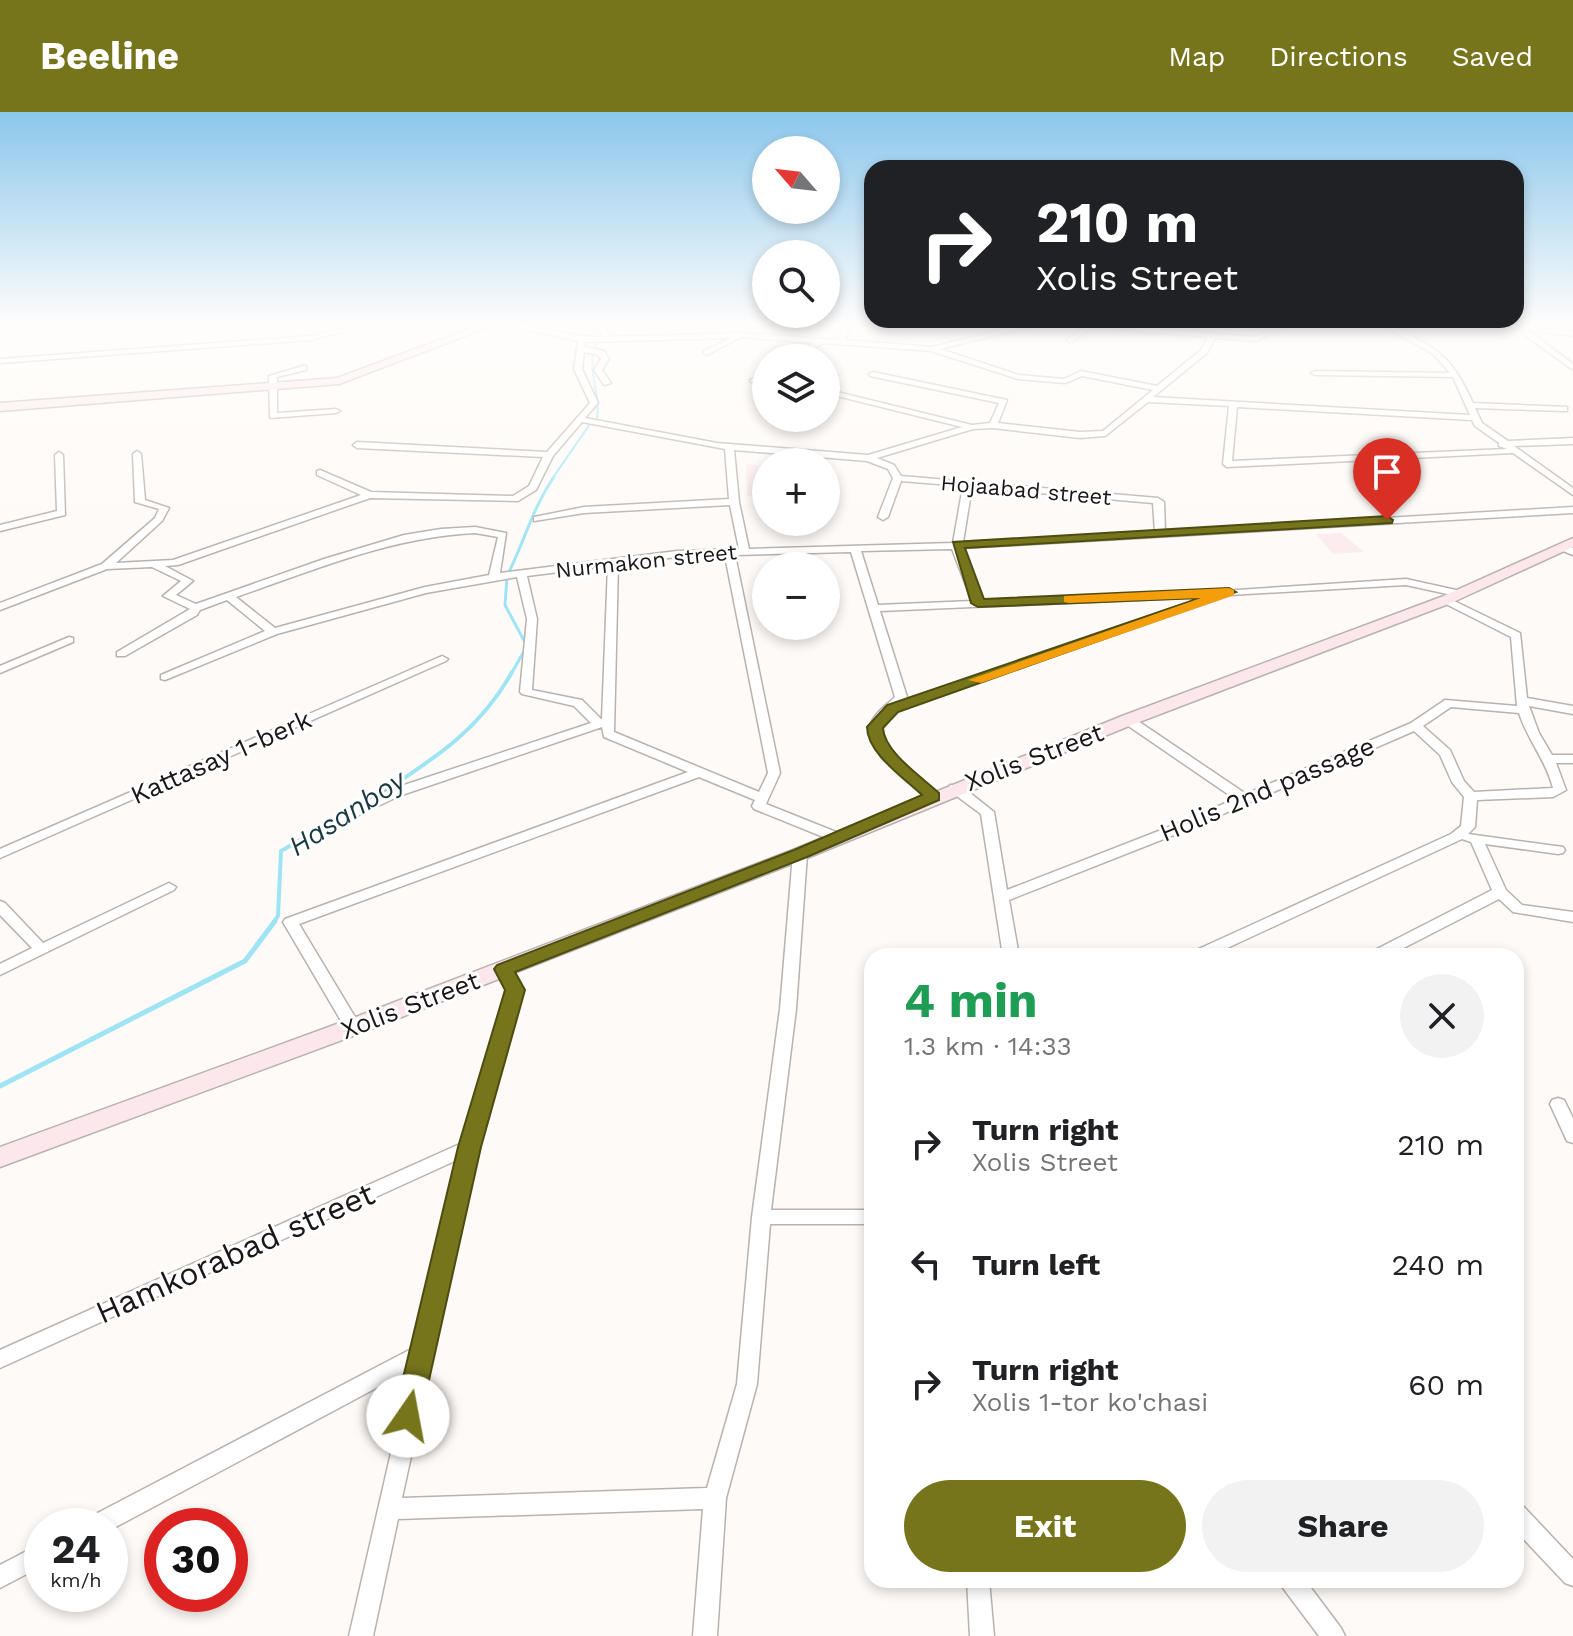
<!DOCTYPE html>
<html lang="en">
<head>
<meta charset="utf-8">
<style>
	body { margin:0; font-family:"Work Sans",sans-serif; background:#f2f2f2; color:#202124; height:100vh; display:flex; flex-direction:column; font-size:30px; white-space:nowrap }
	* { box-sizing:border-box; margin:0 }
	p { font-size:26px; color:#757577 }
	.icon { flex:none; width:44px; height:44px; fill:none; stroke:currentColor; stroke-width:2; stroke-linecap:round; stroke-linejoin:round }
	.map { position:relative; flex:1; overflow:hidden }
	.side { position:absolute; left:864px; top:836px; width:660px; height:640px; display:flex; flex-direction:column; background:#fff; border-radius:24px; box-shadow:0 4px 12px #0003 }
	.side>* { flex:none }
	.guide { position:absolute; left:864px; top:48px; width:660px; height:168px; border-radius:24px; box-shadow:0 4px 12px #0003; background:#202124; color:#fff; overflow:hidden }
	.needle { width:52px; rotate:298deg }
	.buttons { position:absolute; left:752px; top:24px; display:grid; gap:16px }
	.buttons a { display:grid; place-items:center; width:88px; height:88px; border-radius:50%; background:#fff; box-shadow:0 4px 12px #0003; font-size:40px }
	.speed { position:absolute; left:24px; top:1396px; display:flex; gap:16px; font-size:40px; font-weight:700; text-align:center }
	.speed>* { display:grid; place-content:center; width:104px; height:104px; border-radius:50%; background:#fff; box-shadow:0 4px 12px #0003; line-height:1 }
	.speed small { font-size:20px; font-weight:400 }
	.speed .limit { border:12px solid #d22; background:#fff; color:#111 }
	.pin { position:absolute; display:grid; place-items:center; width:68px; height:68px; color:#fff; margin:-82px -34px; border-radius:50% 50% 50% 0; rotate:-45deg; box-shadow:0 0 8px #0007 }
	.pin .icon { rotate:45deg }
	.me { position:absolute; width:88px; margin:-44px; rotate:12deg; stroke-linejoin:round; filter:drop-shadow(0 0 6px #0008) }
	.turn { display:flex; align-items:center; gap:28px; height:168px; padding:0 40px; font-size:36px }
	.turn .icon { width:104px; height:104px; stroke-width:2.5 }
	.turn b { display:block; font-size:56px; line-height:68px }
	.round { display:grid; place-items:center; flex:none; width:84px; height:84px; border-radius:42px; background:#f2f2f2 }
	.head { display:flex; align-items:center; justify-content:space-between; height:136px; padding:0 40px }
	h1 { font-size:48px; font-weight:700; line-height:60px; color:#1e9e55 }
	.button { display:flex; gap:16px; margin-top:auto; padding:16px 40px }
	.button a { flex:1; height:92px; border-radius:48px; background:#77751b; color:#fff; font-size:32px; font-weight:700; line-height:92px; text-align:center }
	.button a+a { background:#f2f2f2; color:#202124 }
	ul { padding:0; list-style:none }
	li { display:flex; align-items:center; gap:24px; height:120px; padding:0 40px }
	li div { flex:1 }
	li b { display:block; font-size:30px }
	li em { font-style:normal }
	header { display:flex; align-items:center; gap:48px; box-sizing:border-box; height:112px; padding:0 40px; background:#77751b; color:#fff }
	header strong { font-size:38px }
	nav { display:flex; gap:44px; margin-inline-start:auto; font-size:28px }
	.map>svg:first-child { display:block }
	.education { fill:#fcecf0 }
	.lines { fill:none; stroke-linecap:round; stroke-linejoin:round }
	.stream-far3 { stroke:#9fe4f5; stroke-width:2 }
	.stream-far2 { stroke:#9fe4f5; stroke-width:3 }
	.stream-far1 { stroke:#9fe4f5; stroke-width:4 }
	.stream { stroke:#9fe4f5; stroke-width:5 }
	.street-casing { stroke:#b9b2ae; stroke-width:3 }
	.secondary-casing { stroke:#b9b2ae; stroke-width:3 }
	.street { fill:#fff; fill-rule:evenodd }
	.secondary { fill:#fce7ec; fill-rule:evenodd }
	.route { fill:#77751b; stroke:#4d4c12; stroke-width:2 }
	.slow { fill:#f59e0b }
	.labels { text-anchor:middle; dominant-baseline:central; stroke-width:6; stroke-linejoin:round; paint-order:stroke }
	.far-street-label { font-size:22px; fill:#1a1716; stroke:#fff }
	.street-label { font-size:26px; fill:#1a1716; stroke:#fff }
	.water-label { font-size:28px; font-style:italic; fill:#183941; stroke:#fff }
	.near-street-label { font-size:32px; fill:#1a1716; stroke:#fff }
</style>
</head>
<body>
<header>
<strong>Beeline</strong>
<nav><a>Map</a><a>Directions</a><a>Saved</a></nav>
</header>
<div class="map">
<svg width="1573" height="1524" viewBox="0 0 1573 1524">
	<rect width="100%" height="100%" fill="#fefaf7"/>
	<g class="education">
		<path d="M746,352L766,354V384H747Z"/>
		<path d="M1341,421L1364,440L1333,442L1316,422Z"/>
	</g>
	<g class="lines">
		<g class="stream-far3">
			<path d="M593,212L597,225"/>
			<path d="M595,236L597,228"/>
			<path d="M593,241C589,264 601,283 597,306"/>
			<path d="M552,367L590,312"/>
		</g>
		<g class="stream-far2">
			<path d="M508,462C524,430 533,395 554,365"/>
			<path d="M507,465L505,493L527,534L511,562"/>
		</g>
		<g class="stream-far1">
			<path d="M374,686C430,649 478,621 512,560"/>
			<path d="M273,811L278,804L281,739L339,706"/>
		</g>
		<path class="stream" d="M0,974L245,849L275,809"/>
		<defs>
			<g id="street">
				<path d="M358,212H370L311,228L0,251V247L311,224Z"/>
				<path d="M500,212C535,211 568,226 604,225L593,212H601L611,225L741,221L838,228L845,212H851L845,228L932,235L1025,212H1101L1256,225L1280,212H1288L1257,229L1215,226L1207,241L1153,285L1470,303L1453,265L1315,263L1311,261L1315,259L1450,261L1433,242L1380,212H1389C1436,237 1450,240 1473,291L1567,295V299H1564L1475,296L1482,311L1508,329L1573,326V332L1514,334L1573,376V383L1513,341L1227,355L1223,352L1229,294L1148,290L1105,324L1080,326L993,316L973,317L877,346L894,353L901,364L1158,386L1164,390L1165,419L1573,395V401L962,436L982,488L1222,479L1406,467L1465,480L1466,482L1461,485L1406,473L1230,483L894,599L882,613C882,639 920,666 938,682L940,685L938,688H928C915,675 865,634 870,614C873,602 887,593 895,585L851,440L735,443L780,661L766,692L841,722L843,725L841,728H831L754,697L752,694L755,688L699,665L299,812L361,915L359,919H347L283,810L285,807L688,660L604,625L602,615L399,684L347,709H337L335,706L337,703L389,678L591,611L574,594L522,582L520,580L527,507L517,465L426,481L277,522L165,568L161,567V563L265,519L227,488L200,498L197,503L125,544H117V540L190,497L163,484L181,469L152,455L107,457L0,498V491L102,452L155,406L159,397L135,390L133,342L137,339L141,342L145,388L169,396L162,409L116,451L173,448L361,383L317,363V359L320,358L371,380L513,384L529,374L543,345L357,336L353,333L357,330L547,340L590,291L574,257L578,229ZM1029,215H1082L1068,227L1067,229L1071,231L1091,215L1208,225L1201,238L1157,274L1081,259L1064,267L1019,263L940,237ZM741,225L813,231L789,246H798L823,231L931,239L1018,267L1065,271L1082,264L1153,278L1103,319L1080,320L998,311L1007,288L873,260L869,262L870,264L999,291L990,311L972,313L833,279V283L962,315L868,343L717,331L585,306L598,291L582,257L584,240L598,243L601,247L594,258L604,273L611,271L602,258L609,247L604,239L585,235V230L731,226L704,239L703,241L707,243ZM1237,295L1472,308L1475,314L1499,331V334L1507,337L1232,349ZM582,310L725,337L729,387L584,395L534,405V409L584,401L730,393L739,437L677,439L500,461L506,421L475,415L441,417L404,423L324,447L196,492L176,483L193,469L165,454L178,453L370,386L518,389L536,378L553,344ZM734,338L867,349L888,357L893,366L878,405L883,408L888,405L901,369L963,374L953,431L749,437L739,390ZM972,375L1153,391L1155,420L963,430ZM475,421L498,425L489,463L425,475L275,516L236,485C314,458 391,425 475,421ZM952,437L972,489L878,493L861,439ZM725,444L768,661L759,680L614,620L618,452L677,445ZM608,454L602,607H601L582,588L532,578L537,507L527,464ZM1205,485L905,588L907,585L880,499Z"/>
				<path d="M1525,213L1573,220V224L1528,218L1573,252V258L1522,221L1524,217L1521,215Z"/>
				<path d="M303,254H306V258L277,265V301L336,297L340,299L336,301L270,306L269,264Z"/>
				<path d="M754,266L766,268V272L751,270L750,268Z"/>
				<path d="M763,287H766V293H760L759,291Z"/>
				<path d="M59,340L63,343L65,403L0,419V413L57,399L55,343Z"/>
				<path d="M1562,432L1573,436V443L1558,437L1557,435Z"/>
				<path d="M1446,485L1520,521L1527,586L1573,594V602L1529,594L1539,621L1552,643H1573V651H1556L1566,678L1553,685L1477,688L1475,715L1468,722L1563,735L1565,738L1563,741L1558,742L1485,732L1506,778L1522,793L1573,800V810L1513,800L1499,787L1388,844H1368L1371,840L1492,778L1471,730L1462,727L1210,844H1189L1192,840L1451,722L1461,714L1464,685L1452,670L1440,643L1414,619L1184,719L1009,788L1019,844H1003L981,702L950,679L949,676L950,673H960L994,700L1007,778L1174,713L1235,687L1124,611L1122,608L1124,605H1132L1246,682L1411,611L1445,588L1517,594L1511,525L1442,490L1441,488ZM1451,595L1519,601C1528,629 1546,648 1553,676L1474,680L1464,669L1450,638L1423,614Z"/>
				<path d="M69,525L73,526V530L0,561V554Z"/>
				<path d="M442,544L448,547L446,549L0,746V737Z"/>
				<path d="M800,738L807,742L796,897L771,1098H872V1112H770L757,1272L726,1386L717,1524H693L703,1397L398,1407L373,1524H349L410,1258L110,1418V1414H85L88,1406L415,1235L457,1048L0,1256V1238L462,1031L507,878L496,857L504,852L509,853L523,878L478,1035L402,1386L707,1376L737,1272L752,1105L780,897L793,742Z"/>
				<path d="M169,771L176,775L174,778L0,863V852L32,836L0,803V789L5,791L43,831Z"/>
				<path d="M1558,986L1564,988L1573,1006V1031L1567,1029L1550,992L1552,988Z"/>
				<path d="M1516,1392L1524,1395L1573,1447V1474L1565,1471L1516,1419Z"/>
				<path d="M42,1431V1454L0,1476V1453Z"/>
				<path d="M967,1468H989L994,1524H970Z"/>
				<path d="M1280,1468H1305L1341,1516L1345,1524H1319L1283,1476Z"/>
			</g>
			<g id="secondary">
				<path d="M483,212H497L339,272L0,299V291L337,266Z"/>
				<path d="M1573,426V435L1451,491L1134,612L807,746L361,921L0,1055V1035L345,909L793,738L1122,604L1441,485Z"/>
			</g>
		</defs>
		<use href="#street" class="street-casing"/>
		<use href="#secondary" class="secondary-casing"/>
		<use href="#street" class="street"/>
		<use href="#secondary" class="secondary"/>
	</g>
	<linearGradient id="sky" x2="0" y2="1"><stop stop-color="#8bc7ed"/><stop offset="0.5" stop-color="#fffdfb"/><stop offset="1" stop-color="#fffdfb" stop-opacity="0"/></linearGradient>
	<rect width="1573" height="425" fill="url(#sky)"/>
	<path class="route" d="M1387,404L1393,408L1392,411L965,436L984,487L1229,476L1236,480L898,600L883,616C884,640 922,665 939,681V688L807,745L515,860L525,878L481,1035L421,1304L417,1313L408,1316L398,1313L394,1304L458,1035L505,878L494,857L497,853L794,738L922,683C904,666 867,641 867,615L887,593L1200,486L978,495L971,491L953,430Z"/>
	<path class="slow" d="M1229,476L1234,478V483L981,571L968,568L1201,486L1069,491L1064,490V484Z"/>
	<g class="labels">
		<g class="far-street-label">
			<text transform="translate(1026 378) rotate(5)">Hojaabad street</text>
			<text transform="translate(646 449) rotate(-6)">Nurmakon street</text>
		</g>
		<g class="street-label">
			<text transform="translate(221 645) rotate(-24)">Kattasay 1-berk</text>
			<text transform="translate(1034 645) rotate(-21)">Xolis Street</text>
			<text transform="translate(1267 677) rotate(-23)">Holis 2nd passage</text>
			<text transform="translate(410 893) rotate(-21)">Xolis Street</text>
		</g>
		<g class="water-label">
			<text transform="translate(347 701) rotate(-33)">Hasanboy</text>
		</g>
		<g class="near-street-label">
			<text transform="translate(235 1141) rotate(-24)">Hamkorabad street</text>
		</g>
	</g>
</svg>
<div class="buttons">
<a><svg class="needle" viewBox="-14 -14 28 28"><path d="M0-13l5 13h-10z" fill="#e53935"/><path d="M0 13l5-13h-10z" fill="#757577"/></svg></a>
<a><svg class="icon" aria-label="search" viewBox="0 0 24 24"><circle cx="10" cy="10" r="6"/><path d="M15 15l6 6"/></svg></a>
<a><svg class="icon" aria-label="layers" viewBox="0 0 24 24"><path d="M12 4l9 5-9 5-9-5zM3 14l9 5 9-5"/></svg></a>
<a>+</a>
<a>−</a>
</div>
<div class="speed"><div>24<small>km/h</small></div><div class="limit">30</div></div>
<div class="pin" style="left:1387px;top:408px;background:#d93025"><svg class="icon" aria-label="arrive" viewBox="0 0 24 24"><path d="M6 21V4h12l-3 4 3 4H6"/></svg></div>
<svg class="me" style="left:408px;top:1304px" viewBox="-20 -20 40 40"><circle r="19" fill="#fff"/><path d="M0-13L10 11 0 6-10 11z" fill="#77751b"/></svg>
<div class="guide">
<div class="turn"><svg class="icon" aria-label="right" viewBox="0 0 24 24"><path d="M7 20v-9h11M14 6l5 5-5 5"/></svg><div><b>210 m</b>Xolis Street</div></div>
</div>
<section class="side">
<div class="head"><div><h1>4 min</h1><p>1.3 km · 14:33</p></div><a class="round"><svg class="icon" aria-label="close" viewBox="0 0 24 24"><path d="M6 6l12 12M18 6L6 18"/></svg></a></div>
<ul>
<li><svg class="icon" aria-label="right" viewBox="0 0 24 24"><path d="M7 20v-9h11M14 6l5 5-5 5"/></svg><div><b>Turn right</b><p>Xolis Street</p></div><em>210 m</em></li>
<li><svg class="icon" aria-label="left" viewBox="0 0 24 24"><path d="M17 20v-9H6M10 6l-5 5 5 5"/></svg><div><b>Turn left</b></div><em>240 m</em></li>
<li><svg class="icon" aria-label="right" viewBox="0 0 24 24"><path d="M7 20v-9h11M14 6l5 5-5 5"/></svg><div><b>Turn right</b><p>Xolis 1-tor ko'chasi</p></div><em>60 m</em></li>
</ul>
<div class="button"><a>Exit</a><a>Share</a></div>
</section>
</div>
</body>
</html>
